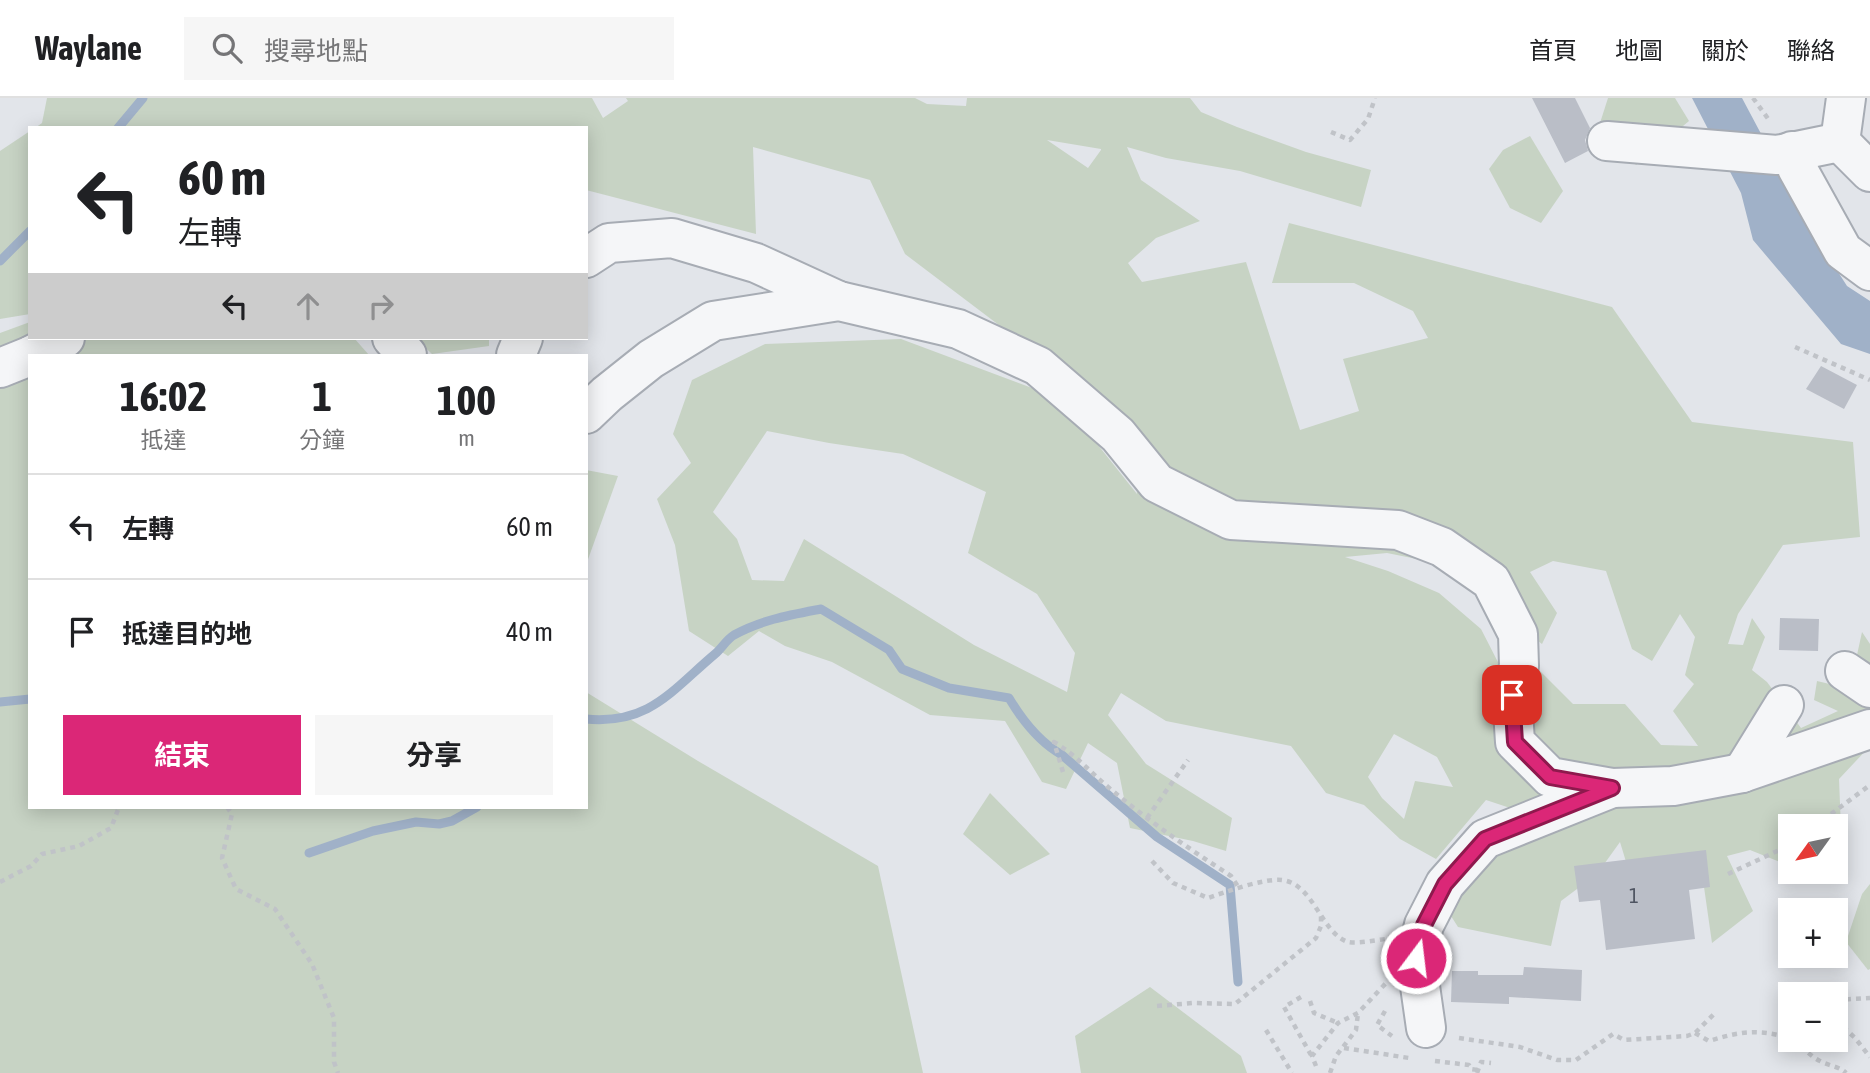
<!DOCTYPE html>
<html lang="zh-TW">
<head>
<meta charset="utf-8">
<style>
	body { margin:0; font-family:"Asap Condensed","Noto Sans TC",sans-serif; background:#f6f6f6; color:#202124; height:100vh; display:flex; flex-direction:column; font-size:26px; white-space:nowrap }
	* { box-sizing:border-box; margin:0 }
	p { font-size:23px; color:#757577 }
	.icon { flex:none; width:38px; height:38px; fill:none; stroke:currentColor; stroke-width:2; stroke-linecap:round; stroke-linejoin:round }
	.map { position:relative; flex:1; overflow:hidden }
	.side { position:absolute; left:28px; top:256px; width:560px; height:455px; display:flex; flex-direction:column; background:#fff; border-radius:0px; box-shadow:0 4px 18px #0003 }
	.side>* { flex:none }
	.top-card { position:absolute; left:28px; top:28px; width:560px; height:214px; border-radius:0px; box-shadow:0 4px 18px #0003; background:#fff; color:#202124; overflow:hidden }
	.needle { width:46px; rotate:237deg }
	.controls { position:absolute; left:1778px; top:716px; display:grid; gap:14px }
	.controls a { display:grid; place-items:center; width:70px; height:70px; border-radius:0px; background:#fff; box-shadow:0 4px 18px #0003; font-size:35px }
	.pin { position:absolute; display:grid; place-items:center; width:60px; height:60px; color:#fff; margin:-30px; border-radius:14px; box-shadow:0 4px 10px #0006 }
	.me { position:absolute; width:77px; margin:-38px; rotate:15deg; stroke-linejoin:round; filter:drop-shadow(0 0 5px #0008) }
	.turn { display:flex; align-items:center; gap:24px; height:147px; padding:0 35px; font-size:32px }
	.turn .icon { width:91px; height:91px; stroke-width:2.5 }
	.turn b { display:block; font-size:49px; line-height:60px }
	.lanes { display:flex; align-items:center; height:66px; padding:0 35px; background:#0003; justify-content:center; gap:35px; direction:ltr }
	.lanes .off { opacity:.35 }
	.eta { display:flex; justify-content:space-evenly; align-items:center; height:119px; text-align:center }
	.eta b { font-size:42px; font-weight:700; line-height:49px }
	.button { display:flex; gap:14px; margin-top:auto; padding:14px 35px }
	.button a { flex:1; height:80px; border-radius:0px; background:#db2777; color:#fff; font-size:28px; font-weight:700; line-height:80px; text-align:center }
	.button a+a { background:#f6f6f6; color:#202124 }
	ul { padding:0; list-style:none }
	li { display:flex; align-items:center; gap:21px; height:105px; padding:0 35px; border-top:2px solid #e0e0e0 }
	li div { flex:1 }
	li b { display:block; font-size:26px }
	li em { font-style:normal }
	header { display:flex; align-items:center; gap:42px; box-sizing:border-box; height:98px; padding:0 35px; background:#fff; border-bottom:2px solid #e0e0e0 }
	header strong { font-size:33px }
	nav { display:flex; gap:38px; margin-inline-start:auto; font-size:24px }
	.search { width:490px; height:63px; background:#f6f6f6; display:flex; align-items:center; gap:18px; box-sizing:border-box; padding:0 24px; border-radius:0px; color:#757577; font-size:26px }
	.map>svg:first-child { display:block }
	.green { fill:#c7d3c4; fill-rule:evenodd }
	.water { fill:#a0b1c8 }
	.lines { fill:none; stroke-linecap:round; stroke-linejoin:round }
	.stream { stroke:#a0b1c8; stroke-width:9 }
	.building { fill:#babec7 }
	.minor-casing { stroke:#a7acb4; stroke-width:42 }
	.path { stroke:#c0c3c8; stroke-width:4.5; stroke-dasharray:5 5; stroke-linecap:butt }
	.minor { stroke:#f5f6f8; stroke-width:38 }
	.route-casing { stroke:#8e194d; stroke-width:18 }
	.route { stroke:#db2777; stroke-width:12 }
	.labels { text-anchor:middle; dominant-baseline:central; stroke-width:5; stroke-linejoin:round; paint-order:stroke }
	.number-label { font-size:21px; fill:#4f5562 }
</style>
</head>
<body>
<header>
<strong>Waylane</strong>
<div class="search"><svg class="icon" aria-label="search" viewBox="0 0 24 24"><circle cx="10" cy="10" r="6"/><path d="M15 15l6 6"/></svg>搜尋地點</div>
<nav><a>首頁</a><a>地圖</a><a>關於</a><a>聯絡</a></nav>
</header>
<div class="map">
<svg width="1870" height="975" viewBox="0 0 1870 975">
	<rect width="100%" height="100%" fill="#e2e5ea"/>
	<g class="green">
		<path d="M47,0H592L603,20L628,3L626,0H915L927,6L966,8L967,0H1190L1201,14L1237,29L1306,54L1371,72L1361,109L1240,73L1166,60L1127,49L1141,82L1200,123L1156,140L1128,165L1142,184L1246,164L1300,332L1359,313L1343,261L1428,240L1413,213L1354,185H1272L1289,125L1612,209L1692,324L1853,344L1860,439L1783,447L1738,516L1728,546L1743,547L1752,520L1765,539L1752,572L1767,584L1801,630L1838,613L1814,602L1817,583L1855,592L1857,557L1862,534L1870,546V648L1839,681L1842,756L1836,760V728H1790V768L1750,752L1727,758L1753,813L1712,845L1702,775L1634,790L1620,744L1597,776L1561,803L1551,848L1458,829L1444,807L1506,745L1558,726L1486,702L1436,761L1400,741L1364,707L1326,695L1291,648L1166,623L1121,595L1108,617L1146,666L1232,720L1226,753L1193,743L1130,730L1117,665L1088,645L1066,691L1042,684L1005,623L930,617L832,564L785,548L759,533L728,558L689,533L675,447L657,401L691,365L673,336L692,282L765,246L901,241L1032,290L1082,327L1137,396L1130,326L905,156L870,82L753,49L756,136L586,92V30H35L42,25ZM1047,42L1101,51V52L1088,70ZM767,333L829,345L903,356L986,394L968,455L1037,496L1075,555L1067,594L974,547L804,441L784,483L752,482L737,441L713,414ZM1387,455L1437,465L1542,546L1557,515L1530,474L1553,463L1606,473L1632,551L1652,563L1680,516L1695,539L1685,577L1694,586L1673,613L1698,648L1661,647L1625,606H1573L1540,573L1502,572L1481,531L1439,495L1388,473L1345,459ZM1394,636L1437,659L1453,689L1415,683L1404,721L1382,700L1368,679Z"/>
		<path d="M1608,0H1675L1689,23L1636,67L1600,25Z"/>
		<path d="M30,33V216L0,221V53Z"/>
		<path d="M1530,38L1563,93L1541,125L1510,110L1489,71L1503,52Z"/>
		<path d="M30,224V240H354L369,257H30V709H586V594L698,663L878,768L923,975H0V235Z"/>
		<path d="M415,240H489V248L432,256Z"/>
		<path d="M586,372L618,378L586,467Z"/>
		<path d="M990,695L1050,756L1010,777L963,736Z"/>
		<path d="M1870,786V871L1868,872L1846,844L1862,796Z"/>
		<path d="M1150,889L1241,958L1247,975H1081L1075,938Z"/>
	</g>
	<path class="water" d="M1692,0H1742L1817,141L1847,188L1870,203V256L1841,246L1753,142L1741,95Z"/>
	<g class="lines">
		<g class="stream">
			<path d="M118,30L143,0"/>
			<path d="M0,163L30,133"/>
			<path d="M0,604L30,601"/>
			<path d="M586,621C649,627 671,593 715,556C722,550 726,542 734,537C761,522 790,517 821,511L889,552L902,571L949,590L1009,600C1022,622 1039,644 1062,657L1157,739L1230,787L1238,884"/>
			<path d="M309,755L373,733L416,724L439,726L452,723L477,709"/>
		</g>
	</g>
	<g class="building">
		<path d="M1532,0H1575L1590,30L1585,42L1588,53L1565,65Z"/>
		<path d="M1821,268L1857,287L1844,311L1806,291Z"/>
		<path d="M1780,520L1819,521L1818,553L1779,552Z"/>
		<path d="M1706,752L1710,789L1689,792L1695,841L1606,852L1600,802L1579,804L1574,768Z"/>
		<path d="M1524,869L1582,872L1581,903L1509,899V906L1451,904L1452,873H1478V877H1523Z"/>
	</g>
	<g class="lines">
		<defs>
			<g id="minor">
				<path d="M1607,43L1777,57L1840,44"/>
				<path d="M1840,44L1846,0"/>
				<path d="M1840,44L1870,74"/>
				<path d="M1792,53L1797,70L1843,153L1870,173"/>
				<path d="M586,160L609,145L672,140L756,165L839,203"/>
				<path d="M392,240L407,257"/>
				<path d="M32,257L65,240"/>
				<path d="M516,257L523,240"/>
				<path d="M0,270L30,258"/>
				<path d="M586,316L607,296L651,261L713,223L839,203L958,231L1038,268L1118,337L1157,385L1231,422L1398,432L1442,449L1491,483L1518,536L1519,568L1512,597L1515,644L1550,679L1612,690L1673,688L1742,675L1870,631"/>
				<path d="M1845,573L1870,590"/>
				<path d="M1742,675L1784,607"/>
				<path d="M1426,930L1416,860L1424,827L1445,786L1485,741L1612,690"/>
			</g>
		</defs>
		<use href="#minor" class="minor-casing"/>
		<g class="path">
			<path d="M1753,0L1769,22"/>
			<path d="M1331,34L1350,42L1368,21L1375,0"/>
			<path d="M1795,249L1870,282"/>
			<path d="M1063,674L1054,644C1076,657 1089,673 1108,689C1147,722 1188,750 1231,778L1239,790"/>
			<path d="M227,709L232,716L222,760L236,791L275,811L312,866L334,920V964L338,975"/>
			<path d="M1147,720L1188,662"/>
			<path d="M1815,728L1870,687"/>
			<path d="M1152,763L1173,785L1208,800C1225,794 1264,780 1282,782C1314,786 1321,835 1348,844C1358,846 1375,842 1386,841"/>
			<path d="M1728,776L1790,747"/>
			<path d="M0,784L31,768L42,756L79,748L111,730L119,709"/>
			<path d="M1796,887L1799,896"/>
			<path d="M1301,899L1284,909L1311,957"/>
			<path d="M1836,902L1870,900"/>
			<path d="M1310,903L1314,915L1338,925"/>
			<path d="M1157,908L1193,905L1235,906L1316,840L1321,828V818"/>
			<path d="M1385,913L1377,927L1392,938"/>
			<path d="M1836,922L1855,940L1870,959"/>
			<path d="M1266,932L1292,975"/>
			<path d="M1695,935L1709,943C1741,933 1758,931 1790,940"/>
			<path d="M1459,940L1520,949L1557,962H1576L1613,936L1624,942L1687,938L1695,935L1716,914"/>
			<path d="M1793,942C1802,948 1811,959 1820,963C1829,968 1839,968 1846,975"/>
			<path d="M1344,950L1409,960"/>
			<path d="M1435,963L1469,967L1471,971L1478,972"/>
			<path d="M1316,968L1312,958L1338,925L1358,915L1387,884"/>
			<path d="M1330,975L1336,958L1356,932L1358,915"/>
			<path d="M1477,975L1481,964L1491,965"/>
		</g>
		<use href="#minor" class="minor"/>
	</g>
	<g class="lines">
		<defs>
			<path id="route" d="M1416,860L1424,827L1445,786L1485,741L1612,690L1550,679L1515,644L1512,597"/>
		</defs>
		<use href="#route" class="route-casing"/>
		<use href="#route" class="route"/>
	</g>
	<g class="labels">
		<g class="number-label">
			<text x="1634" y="797">1</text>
		</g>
	</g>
</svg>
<div class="controls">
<a><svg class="needle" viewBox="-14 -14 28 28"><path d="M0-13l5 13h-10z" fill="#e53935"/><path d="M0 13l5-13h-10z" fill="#757577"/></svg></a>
<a>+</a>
<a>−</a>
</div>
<div class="pin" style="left:1512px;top:597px;background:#d93025"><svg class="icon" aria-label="arrive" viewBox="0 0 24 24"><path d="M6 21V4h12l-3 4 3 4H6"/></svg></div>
<svg class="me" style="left:1416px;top:860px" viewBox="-20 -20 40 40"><circle r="17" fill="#db2777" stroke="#fff" stroke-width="3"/><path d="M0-11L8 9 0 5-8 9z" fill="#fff"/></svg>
<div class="top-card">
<div class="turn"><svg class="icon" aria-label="left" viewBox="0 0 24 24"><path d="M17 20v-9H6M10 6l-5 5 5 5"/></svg><div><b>60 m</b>左轉</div></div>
<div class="lanes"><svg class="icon" aria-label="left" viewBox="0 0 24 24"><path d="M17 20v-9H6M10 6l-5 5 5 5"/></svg><svg class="icon off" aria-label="ahead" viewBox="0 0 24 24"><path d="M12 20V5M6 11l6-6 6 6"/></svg><svg class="icon off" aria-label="right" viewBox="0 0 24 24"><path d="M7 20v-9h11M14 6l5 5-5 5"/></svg></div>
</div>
<section class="side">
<div class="eta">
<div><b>16:02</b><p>抵達</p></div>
<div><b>1</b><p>分鐘</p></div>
<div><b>100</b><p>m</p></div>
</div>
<ul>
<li><svg class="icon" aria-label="left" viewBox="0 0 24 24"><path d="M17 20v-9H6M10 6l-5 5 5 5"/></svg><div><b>左轉</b></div><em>60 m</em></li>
<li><svg class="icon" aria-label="arrive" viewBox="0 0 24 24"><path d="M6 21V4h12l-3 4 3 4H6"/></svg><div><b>抵達目的地</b></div><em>40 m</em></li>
</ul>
<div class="button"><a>結束</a><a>分享</a></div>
</section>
</div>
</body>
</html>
